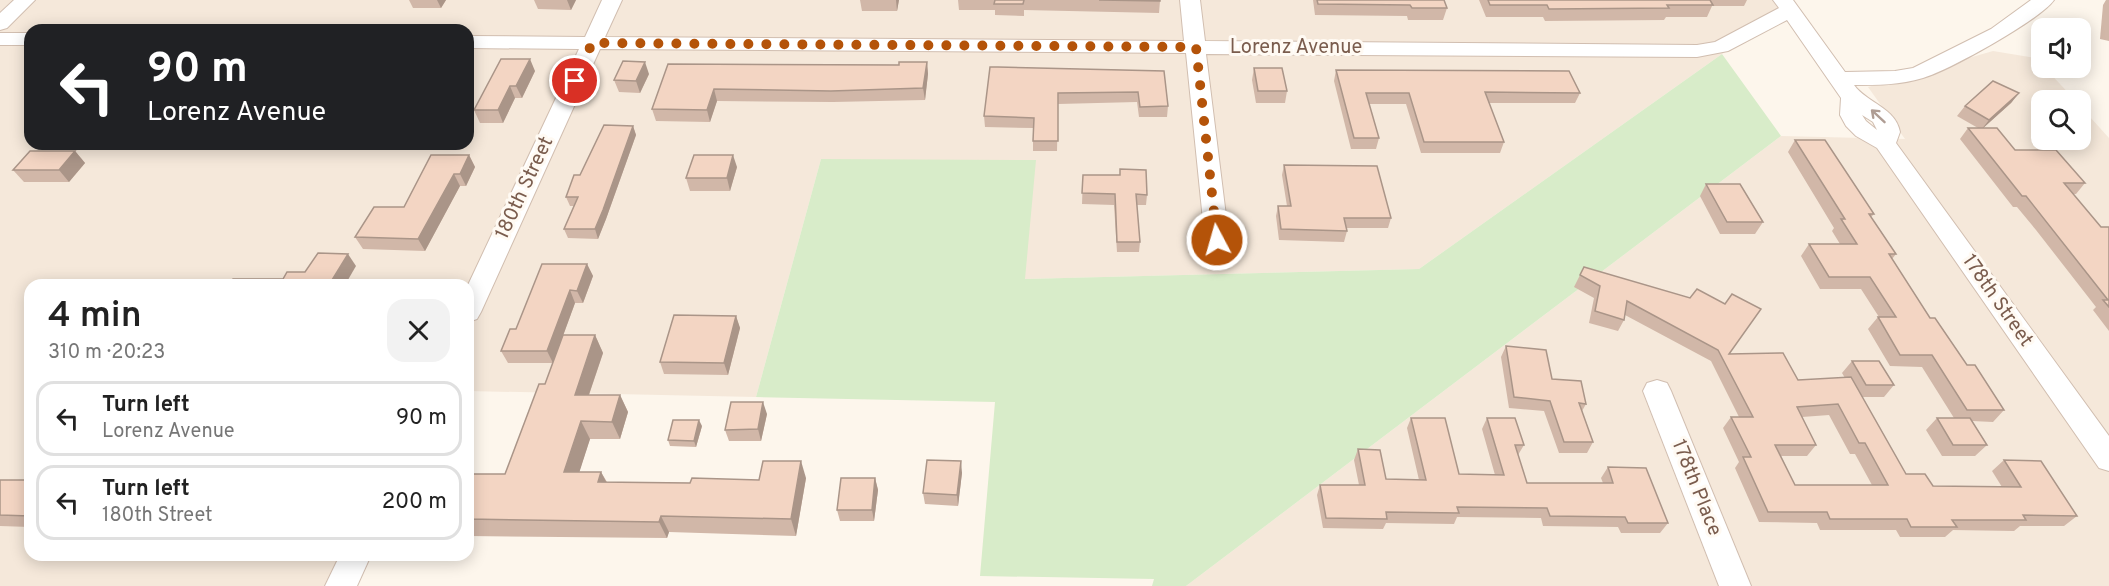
<!DOCTYPE html>
<html lang="en">
<head>
<meta charset="utf-8">
<style>
	body { margin:0; font-family:Overpass,sans-serif; background:#f2f2f2; color:#222; height:100vh; display:flex; flex-direction:column; font-size:22px; white-space:nowrap }
	* { box-sizing:border-box; margin:0 }
	p { font-size:20px; color:#767676 }
	.icon { flex:none; width:33px; height:33px; fill:none; stroke:currentColor; stroke-width:2; stroke-linecap:round; stroke-linejoin:round }
	.map { position:relative; flex:1; overflow:hidden }
	.sheet { position:absolute; left:24px; top:279px; width:450px; height:282px; display:flex; flex-direction:column; background:#fff; border-radius:18px; box-shadow:0 3px 15px #0003 }
	.sheet>* { flex:none }
	.top-card { position:absolute; left:24px; top:24px; width:450px; height:126px; border-radius:18px; box-shadow:0 3px 15px #0003; background:#202124; color:#fff; overflow:hidden }
	.controls { position:absolute; left:2031px; top:18px; display:grid; gap:12px }
	.controls a { display:grid; place-items:center; width:60px; height:60px; border-radius:12px; background:#fff; box-shadow:0 3px 15px #0003; font-size:30px }
	.pin { position:absolute; display:grid; place-items:center; width:51px; height:51px; color:#fff; margin:-26px; border:3px solid #fff; border-radius:50%; box-shadow:0 2px 6px #0007 }
	.me { position:absolute; width:66px; margin:-33px; rotate:354deg; stroke-linejoin:round; filter:drop-shadow(0 0 4px #0008) }
	.turn { display:flex; align-items:center; gap:21px; height:126px; padding:0 24px; font-size:27px }
	.turn .icon { width:78px; height:78px; stroke-width:2.5 }
	.turn b { display:block; font-size:42px; line-height:51px }
	.round { display:grid; place-items:center; flex:none; width:63px; height:63px; border-radius:18px; background:#f2f2f2 }
	.summary { display:flex; align-items:center; justify-content:space-between; height:102px; padding:0 24px }
	h1 { font-size:36px; font-weight:600; line-height:45px }
	ul { padding:0; list-style:none }
	li { display:flex; align-items:center; gap:18px; height:75px; margin:0 12px 9px; padding:0 12px; border:3px solid #e0e0e0; border-radius:18px }
	li div { flex:1 }
	li b { display:block; font-size:22px }
	li em { font-style:normal }
	.map>svg:first-child { display:block }
	.residential { fill:#f5e8da; fill-rule:evenodd }
	.green { fill:#d8ecc9 }
	.lines { fill:none; stroke-linecap:round; stroke-linejoin:round }
	.minor-casing { stroke:#d1beb0; stroke-width:2 }
	.minor { fill:#fff; fill-rule:evenodd }
	.wall { fill:#d1b7a8; fill-rule:evenodd }
	.shaded-wall { fill:#aa9588 }
	.building { fill:#f3d5c3; stroke:#aa9588; stroke-width:1.5; fill-rule:evenodd }
	.oneway { stroke:#af9d94 }
	.route { stroke:#b45309; stroke-width:10; stroke-dasharray:0 18 }
	.labels { text-anchor:middle; dominant-baseline:central; stroke-width:6; stroke-linejoin:round; paint-order:stroke }
	.street-label { font-size:20px; fill:#7a5c4d; stroke:#fffaf3 }
</style>
</head>
<body>
<div class="map">
<svg width="2109" height="586" viewBox="0 0 2109 586">
	<rect width="100%" height="100%" fill="#fdf6ec"/>
	<g class="residential">
		<path d="M0,0H1782L1790,10L1722,54L1419,269L1025,279L821,159L756,397L468,391V285H30V555H356L341,586H0ZM30,30H468V144H30Z"/>
		<path d="M1993,51L2036,58L2041,64L2042,68H2045L2075,100H2042V140H2080L2081,107L2109,138V586H1186L1781,136L1905,139L1868,87Z"/>
	</g>
	<path class="green" d="M1722,54L1781,136L1186,586H1152L1154,579L980,576L995,402L756,397L821,159L1036,160L1025,279L1419,269Z"/>
	<g class="lines">
		<defs>
			<g id="minor">
				<path d="M14,0H35L7,28L0,30V13Z"/>
				<path d="M602,0H622L605,37L1184,41L1180,0H1200L1205,41L1697,45L1715,42L1779,8L1773,0H1793L1845,72L1895,71L1913,68L1991,29L2031,0H2054C2040,20 1948,71 1923,78C1900,85 1878,85 1854,85C1867,103 1896,108 1900,132L1896,143L2109,436V471L2099,468L1877,148L1856,136L1846,126L1840,115L1841,98L1787,20L1728,51L1697,57L1206,54L1229,240L1226,246L1217,249L1208,246L1205,240L1186,53L600,49L481,312L477,319L468,322V285L579,49L468,48V36L585,37ZM1862,115L1873,122L1877,130L1866,121Z"/>
				<rect x="0" y="33" width="30" height="12"/>
				<path d="M1657,380L1667,383L1671,391L1751,586H1719L1643,391L1647,383Z"/>
				<path d="M340,555H371L357,586H325Z"/>
			</g>
		</defs>
		<use href="#minor" class="minor-casing"/>
		<use href="#minor" class="minor"/>
	</g>
	<g class="wall">
		<path d="M409,0H446L441,8H413Z"/>
		<path d="M534,0H576L571,10L538,9Z"/>
		<path d="M860,0H899L897,11H862Z"/>
		<path d="M958,0H1160V1L1159,13L1024,10V16L995,15V10H959Z"/>
		<path d="M1313,0H1444L1447,8L1443,20H1408L1407,16L1315,15Z"/>
		<path d="M1479,0H1747L1744,6H1712L1707,17H1666L1664,20L1545,21L1543,17H1486Z"/>
		<path d="M2106,0H2109V41L2100,39L2103,5Z"/>
		<path d="M501,59L535,71L522,98H515L503,123H480L474,110Z"/>
		<path d="M927,62L928,74L925,100L833,102L717,101L710,122L656,121L652,109L668,64L899,65Z"/>
		<path d="M990,67L1164,71L1168,106L1167,117H1139L1137,102L1058,104L1057,151H1033V128L985,127L984,116Z"/>
		<path d="M1254,68L1287,91L1285,103H1256L1252,80Z"/>
		<path d="M1336,70L1580,93L1575,103H1489L1504,142L1500,153H1421L1406,104H1369L1379,138L1376,149H1351L1334,81Z"/>
		<path d="M649,74L640,93L619,92L614,80Z"/>
		<path d="M2019,93L2011,103L1983,128L2015,150L2085,183L2076,194H2073L2101,227H2109V331L2093,310L2096,307L2036,230L2017,207H2013L1960,139L1968,128H1978L1957,116L1965,106Z"/>
		<path d="M633,126L636,135L606,219L598,239L568,238L564,229L574,206H570L566,197L580,175Z"/>
		<path d="M1795,140L1874,214L1871,217L1896,254L1892,259L1930,318L1967,365L2004,410L1993,422L1972,421L1987,445L1975,456H1942L1926,430L1937,418H1954L1922,367L1890,366L1868,329L1878,317H1879L1861,289H1820L1801,256L1809,244H1840L1832,231L1834,228L1788,152Z"/>
		<path d="M75,151L85,163L69,182H24L13,170Z"/>
		<path d="M469,155L475,167L466,186H460L425,251L363,249L355,237L404,207Z"/>
		<path d="M1284,165L1391,218L1388,228H1346L1347,231L1344,242L1279,240L1276,216L1278,206H1287L1282,175Z"/>
		<path d="M737,167L730,191H690L686,178Z"/>
		<path d="M1083,175L1147,195L1146,205H1137L1140,242L1139,252H1117L1114,205L1082,204Z"/>
		<path d="M1706,184L1763,222L1755,234H1720L1700,196Z"/>
		<path d="M587,264L593,276L583,303H575L553,363H508L501,351L516,329Z"/>
		<path d="M1584,267L1730,354L1798,380L1845,378L1842,373L1852,361L1894,385L1884,397H1862L1906,474L1933,486L2002,487L1992,471L2004,460L2077,516L2064,526H2020L2014,531L1953,530L1945,537H1900L1896,530H1820L1817,523L1759,522L1735,468L1739,462L1723,428L1731,417H1739L1711,361L1625,315L1624,320L1618,331L1589,323L1594,298L1574,287ZM1829,415L1850,454H1855L1872,485H1795L1781,456H1807L1816,445L1802,417Z"/>
		<path d="M736,316L740,328L728,375L664,374L660,362Z"/>
		<path d="M595,335L603,353L589,395H620L628,412L620,439H590L579,472H601L607,482L690,483L806,478L796,536L669,532L667,538L468,536V474H505L545,384Z"/>
		<path d="M1506,346L1552,379L1586,404L1582,411L1593,442L1587,453H1559L1544,411L1509,408L1501,357Z"/>
		<path d="M767,414L761,441H729L725,430Z"/>
		<path d="M1411,418L1459,474L1495,475L1482,429L1487,418L1524,445L1518,455L1527,483H1603L1601,478L1608,467L1668,523L1660,533H1621L1618,527L1543,526L1541,518L1457,517L1454,524L1386,523L1383,529L1323,528L1317,495L1320,485H1359L1354,460L1358,449L1386,479L1419,480L1407,428Z"/>
		<path d="M702,426L696,447L670,446L668,440Z"/>
		<path d="M962,473L958,506L925,504L923,493Z"/>
		<path d="M875,478L878,490L874,521H840L837,510Z"/>
		<path d="M0,480H30V527L0,526Z"/>
	</g>
	<g class="shaded-wall">
		<path d="M437,0H446L441,8Z"/>
		<path d="M567,0H576L571,10Z"/>
		<path d="M896,0H899L897,11Z"/>
		<path d="M530,59L535,71L522,98L516,86Z"/>
		<path d="M645,62L649,74L640,93L636,81Z"/>
		<path d="M927,62L928,74L925,100L923,88Z"/>
		<path d="M510,86L515,98L503,123L498,110Z"/>
		<path d="M714,89L717,101L710,122L707,110Z"/>
		<path d="M2019,93L2011,103L1981,130L1989,120Z"/>
		<path d="M633,126L636,135L606,219L598,239L595,229Z"/>
		<path d="M75,151L85,163L69,182L59,170Z"/>
		<path d="M469,155L475,167L466,186L460,174Z"/>
		<path d="M733,155L737,167L730,191L727,178Z"/>
		<path d="M454,174L460,186L425,251L418,239Z"/>
		<path d="M348,254L356,266L345,285H329Z"/>
		<path d="M587,264L593,276L583,303L577,291Z"/>
		<path d="M570,290L575,303L553,363L547,351Z"/>
		<path d="M736,316L740,328L728,375L724,363Z"/>
		<path d="M595,335L603,353L583,412L575,395Z"/>
		<path d="M620,395L628,412L620,439L612,422Z"/>
		<path d="M763,402L767,414L761,441L758,429Z"/>
		<path d="M699,420L702,426L696,447L694,441Z"/>
		<path d="M581,421L590,439L574,489L564,472Z"/>
		<path d="M801,461L806,478L796,536L791,519Z"/>
		<path d="M961,461L962,473L958,506L957,495Z"/>
		<path d="M601,472L610,489L598,482Z"/>
		<path d="M875,478L878,490L874,521L872,510Z"/>
		<path d="M661,516L669,532L667,538L659,522Z"/>
	</g>
	<g class="building">
		<path d="M995,0H1024L1023,4H994Z"/>
		<path d="M1099,0H1160V1Z"/>
		<path d="M1317,0H1444L1447,8H1412L1410,5L1318,4Z"/>
		<path d="M1488,0H1710L1713,5H1667L1669,8L1549,9L1547,5H1490Z"/>
		<path d="M501,59H530L516,86H510L498,110H474Z"/>
		<path d="M623,61L645,62L636,81L614,80Z"/>
		<path d="M899,62H927L923,88L831,91L714,89L707,110L652,109L668,64L899,65Z"/>
		<path d="M990,67H998L1164,71L1168,106L1140,107L1138,92L1058,93V141H1033L1034,118L984,116Z"/>
		<path d="M1254,68H1282L1287,91H1258Z"/>
		<path d="M1336,70L1569,71L1580,93L1485,92L1504,142H1424L1409,93H1366L1379,138H1354Z"/>
		<path d="M1993,81L2019,93L1989,120L1965,106Z"/>
		<path d="M604,125L633,126L603,210L595,229H564L578,197H566L574,175H580Z"/>
		<path d="M1968,128H1997L2015,150H2056L2085,183H2064L2101,227H2109V307L2103,300H2108L2026,196H2022Z"/>
		<path d="M1795,140H1825L1874,214H1869L1896,254H1889L1930,318H1935L1967,365H1975L2004,410H1967L1932,355H1900L1878,317H1896L1870,277H1829L1809,244H1857L1841,219H1845Z"/>
		<path d="M30,151H75L59,170H13Z"/>
		<path d="M431,155H469L460,174H454L418,239L355,237L374,207H404Z"/>
		<path d="M694,155H733L727,178H686Z"/>
		<path d="M1284,165L1377,166L1391,218H1344L1347,231L1281,229L1278,206H1291Z"/>
		<path d="M1120,169L1146,170L1147,195L1136,194L1140,242H1117L1115,194L1082,193L1083,175H1120Z"/>
		<path d="M1706,184H1740L1763,222H1727Z"/>
		<path d="M318,253L348,254L329,285H229L233,279H283L287,272H305Z"/>
		<path d="M542,264H587L577,291L570,290L547,351H501L510,329H516Z"/>
		<path d="M1584,267L1690,298L1697,289L1725,304L1732,294L1761,309L1729,354L1783,353L1798,380L1851,377L1906,474H1925L1933,486L2021,487L2004,460L2041,461L2077,516L2023,515L2026,520H1952L1957,527H1911L1907,519H1830L1827,512H1768L1743,457H1751L1731,417H1753L1718,350L1627,301L1624,320L1595,311L1600,286L1580,275ZM1838,404L1859,443H1865L1888,485H1795L1775,445H1816L1797,407Z"/>
		<path d="M674,315L736,316L724,363L660,362Z"/>
		<path d="M563,335H595L575,395H620L612,422L581,421L564,472H601L598,482L690,483L692,478L759,480L763,461H801L791,519L661,516L659,522L468,519V474H505L539,384H545Z"/>
		<path d="M1506,346L1546,350L1552,379L1581,381L1586,404L1579,403L1593,442H1564L1550,401L1514,397Z"/>
		<path d="M1852,361H1879L1894,385H1866Z"/>
		<path d="M731,402H763L758,429L725,430Z"/>
		<path d="M1411,418H1445L1459,474L1504,475L1487,418H1515L1524,445H1515L1527,483H1613L1608,467L1646,468L1668,523H1628L1625,517L1550,516L1547,508L1457,507L1459,513L1386,512L1387,519L1326,518L1320,485H1365L1358,449L1380,450L1386,479L1426,480Z"/>
		<path d="M1937,418H1970L1987,445H1953Z"/>
		<path d="M673,420H699L694,441L668,440Z"/>
		<path d="M927,460L961,461L957,495L923,493Z"/>
		<path d="M841,478H875L872,510H837Z"/>
		<path d="M0,480H30V516L0,515Z"/>
	</g>
	<defs><path id="oneway-shaft" d="M-6 0H5M1.5-3L5.5 0L1.5 3" fill="none" stroke-width="1.6" stroke-linecap="round" stroke-linejoin="round" transform="scale(1.5)"/></defs>
	<use class="oneway" href="#oneway-shaft" transform="translate(1878 116) rotate(-137)"/>
	<g class="lines">
		<path class="route" d="M575,81L592,43L1196,47L1217,240"/>
	</g>
	<g class="labels">
		<g class="street-label">
			<text x="1296" y="48">Lorenz Avenue</text>
			<text transform="translate(525 188) rotate(-65)">180th Street</text>
			<text transform="translate(1997 301) rotate(55)">178th Street</text>
			<text transform="translate(1696 488) rotate(68)">178th Place</text>
		</g>
	</g>
</svg>
<div class="controls">
<a><svg class="icon" aria-label="sound" viewBox="0 0 24 24"><path d="M4 9h4l5-4v14l-5-4H4zM17 9q2 3 0 6"/></svg></a>
<a><svg class="icon" aria-label="search" viewBox="0 0 24 24"><circle cx="10" cy="10" r="6"/><path d="M15 15l6 6"/></svg></a>
</div>
<div class="pin" style="left:575px;top:81px;background:#d93025"><svg class="icon" aria-label="arrive" viewBox="0 0 24 24"><path d="M6 21V4h12l-3 4 3 4H6"/></svg></div>
<svg class="me" style="left:1217px;top:240px" viewBox="-20 -20 40 40"><circle r="17" fill="#b45309" stroke="#fff" stroke-width="3"/><path d="M0-11L8 9 0 5-8 9z" fill="#fff"/></svg>
<div class="top-card">
<div class="turn"><svg class="icon" aria-label="left" viewBox="0 0 24 24"><path d="M17 20v-9H6M10 6l-5 5 5 5"/></svg><div><b>90 m</b>Lorenz Avenue</div></div>
</div>
<section class="sheet">
<div class="summary"><div><h1>4 min</h1><p>310 m · 20:23</p></div><a class="round"><svg class="icon" aria-label="close" viewBox="0 0 24 24"><path d="M6 6l12 12M18 6L6 18"/></svg></a></div>
<ul>
<li><svg class="icon" aria-label="left" viewBox="0 0 24 24"><path d="M17 20v-9H6M10 6l-5 5 5 5"/></svg><div><b>Turn left</b><p>Lorenz Avenue</p></div><em>90 m</em></li>
<li><svg class="icon" aria-label="left" viewBox="0 0 24 24"><path d="M17 20v-9H6M10 6l-5 5 5 5"/></svg><div><b>Turn left</b><p>180th Street</p></div><em>200 m</em></li>
</ul>
</section>
</div>
</body>
</html>
